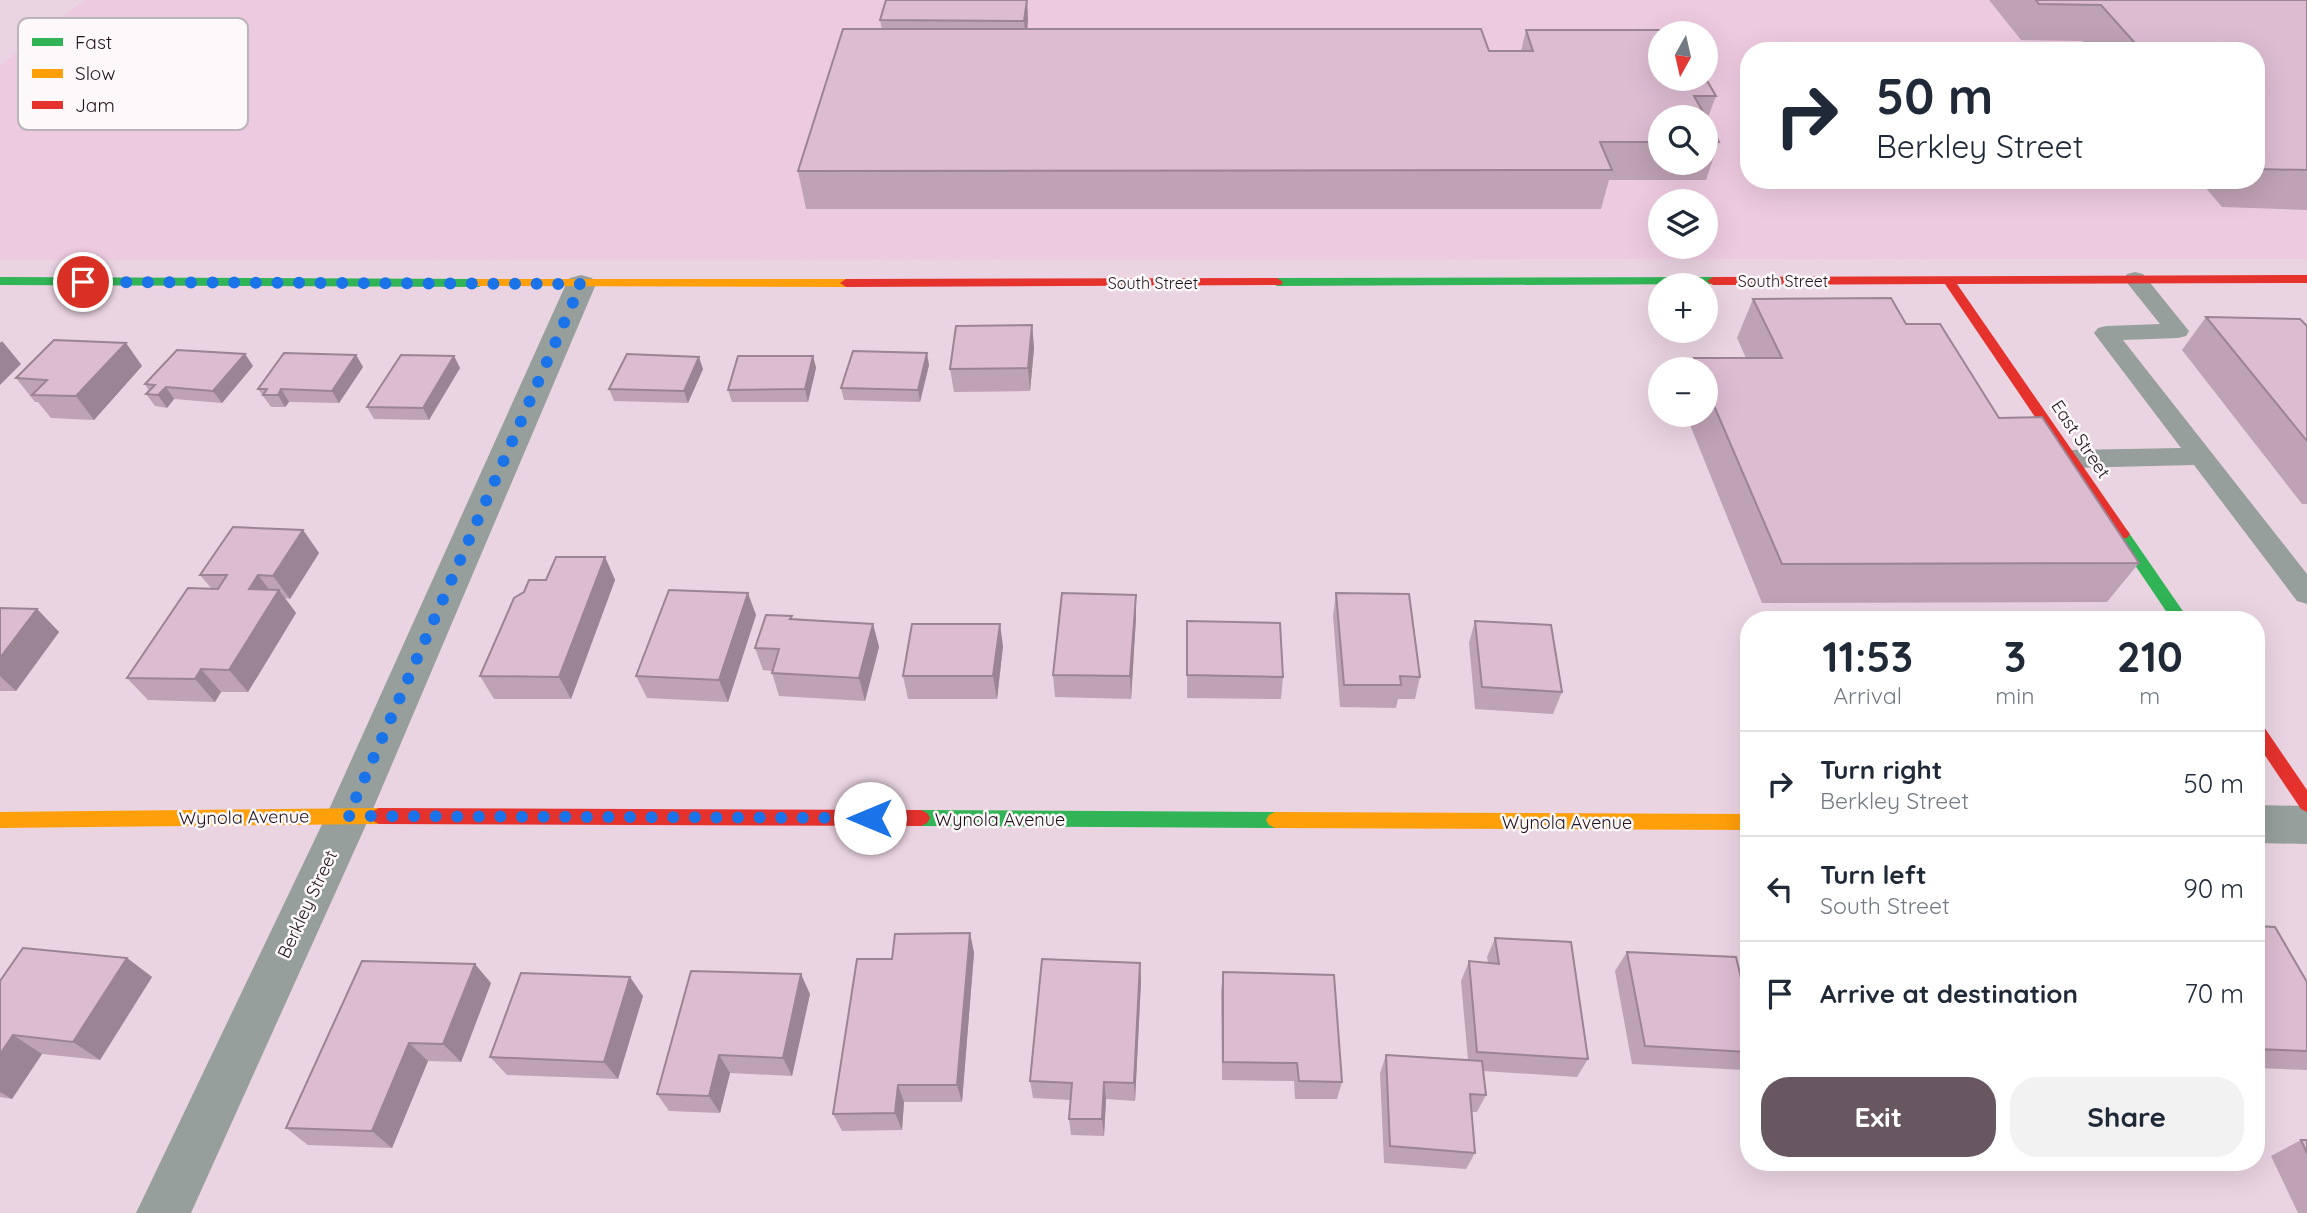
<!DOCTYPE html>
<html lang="en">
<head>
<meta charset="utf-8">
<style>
	body { margin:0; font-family:Quicksand,sans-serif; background:#f2f2f3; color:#1f2937; height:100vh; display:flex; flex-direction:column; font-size:26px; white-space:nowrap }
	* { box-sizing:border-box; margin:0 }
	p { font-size:23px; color:#747a83 }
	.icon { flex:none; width:38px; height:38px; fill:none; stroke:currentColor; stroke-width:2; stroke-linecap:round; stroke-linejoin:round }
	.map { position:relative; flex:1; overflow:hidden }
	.details { position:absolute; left:1740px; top:611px; width:525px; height:560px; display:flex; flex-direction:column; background:#fff; border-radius:28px; box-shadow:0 7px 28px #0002 }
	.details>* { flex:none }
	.guide { position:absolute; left:1740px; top:42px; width:525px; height:147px; border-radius:28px; box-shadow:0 7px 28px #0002; background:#fff; color:#1f2937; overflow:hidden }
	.needle { width:46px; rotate:188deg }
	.fabs { position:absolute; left:1648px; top:21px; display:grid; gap:14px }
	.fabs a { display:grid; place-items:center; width:70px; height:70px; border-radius:50%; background:#fff; box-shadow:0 7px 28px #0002; font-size:35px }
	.pin { position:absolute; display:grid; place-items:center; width:60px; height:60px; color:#fff; margin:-30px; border:4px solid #fff; border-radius:50%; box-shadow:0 2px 7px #0007 }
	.me { position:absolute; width:77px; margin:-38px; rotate:270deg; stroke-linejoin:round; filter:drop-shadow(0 0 5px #0008) }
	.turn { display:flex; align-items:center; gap:24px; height:147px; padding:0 21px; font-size:32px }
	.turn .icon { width:91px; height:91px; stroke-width:2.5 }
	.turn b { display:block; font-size:49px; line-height:60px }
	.eta { display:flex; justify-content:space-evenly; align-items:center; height:119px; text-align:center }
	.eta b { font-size:42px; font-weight:700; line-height:49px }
	.cta { display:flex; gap:14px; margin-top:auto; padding:14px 21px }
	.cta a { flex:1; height:80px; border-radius:28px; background:#685761; color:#fff; font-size:28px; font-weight:700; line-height:80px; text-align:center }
	.cta a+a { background:#f2f2f3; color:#1f2937 }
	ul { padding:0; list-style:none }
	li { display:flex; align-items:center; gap:21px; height:105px; padding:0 21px; border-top:2px solid #e0e1e3 }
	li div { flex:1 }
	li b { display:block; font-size:26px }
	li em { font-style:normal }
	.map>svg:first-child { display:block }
	.built { fill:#eecae1; fill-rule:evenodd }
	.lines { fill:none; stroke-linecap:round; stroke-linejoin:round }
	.lane { fill:#979f9c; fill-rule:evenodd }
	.street { fill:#979f9c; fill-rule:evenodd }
	.fast { fill:#30b455; fill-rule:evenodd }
	.slow { fill:#ff9f0a; fill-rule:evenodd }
	.jam { fill:#e5322d; fill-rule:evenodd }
	.wall { fill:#bea2b5; fill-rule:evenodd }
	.shaded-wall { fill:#9b8493 }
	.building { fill:#ddbcd2; stroke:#9b8493; stroke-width:2 }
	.route { stroke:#1a73e8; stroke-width:12; stroke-dasharray:0 21.6 }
	.labels { text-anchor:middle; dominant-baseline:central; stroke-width:5; stroke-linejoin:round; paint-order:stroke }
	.far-street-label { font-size:16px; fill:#21131c; stroke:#fdf9fb }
	.street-label { font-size:18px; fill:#21131c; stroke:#fdf9fb }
	.key { fill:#fdf9fb; stroke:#bbb4b8; stroke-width:2 }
	.key-label { font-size:19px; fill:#21131c }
</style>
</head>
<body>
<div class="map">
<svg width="2307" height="1213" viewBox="0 0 2307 1213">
	<rect width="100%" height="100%" fill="#ebd4e2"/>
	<path class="built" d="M84,0H2307V259L0,260V65ZM1661,33H1706V79H1661ZM1748,51H2256V180H1748ZM1661,117H1706V163H1661ZM1661,201H1706V247H1661Z"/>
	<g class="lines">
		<path class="lane" d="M2135,272L2143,274L2189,331L2186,336L2178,338L2123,340L2307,574V604L2297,601L2194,465L2071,468L2062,465L2058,459L2062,453L2071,450L2181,448L2094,333L2098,328L2106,326L2160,324L2124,279L2127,274Z"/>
		<g class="street">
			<path d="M581,275L592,278L596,284L370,816L191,1213H136L326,816L566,284L570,278Z"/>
			<path d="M2256,805L2307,806V844L2256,843Z"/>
		</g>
		<g class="fast">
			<path d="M0,277L479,279L485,283L479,287L0,285Z"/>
			<path d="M1713,277L1719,281L1717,284L1277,286L1271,282L1277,278Z"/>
			<path d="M2122,529L2127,530L2189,620H2172L2114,534Z"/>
			<path d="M921,810L1275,812L1281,815L1284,820L1281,825L1275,828L921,826L915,823L912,818L915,813Z"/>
		</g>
		<g class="slow">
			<path d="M479,279H846L852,283L846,287L475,286V280Z"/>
			<path d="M379,808L385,811L388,816L385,821L379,824L0,828V812Z"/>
			<path d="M1275,812L1748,814V830L1275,828L1269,825L1266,820L1269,815Z"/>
		</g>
		<g class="jam">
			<path d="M2307,275V283L1957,284L2127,530L2130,534L2127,538H2117L1945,284L1713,285L1707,281L1713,277Z"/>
			<path d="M1277,278L1283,282L1281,285L846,287L840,283L846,279Z"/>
			<path d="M2256,722L2262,724L2307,790V812L2301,809L2256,742Z"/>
			<path d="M379,808L921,810L927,813L930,818L927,823L921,826L379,824L373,821L370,816L373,811Z"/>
		</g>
	</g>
	<g class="wall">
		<path d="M1027,0L1028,20L1027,29L1489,51H1521L1526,30L1661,79L1716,96L1707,120L1719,142L1706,180H1609L1601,209H806L798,171L882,29L880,20ZM1661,117H1706V163H1661Z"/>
		<path d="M1989,0H2307V210L2222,207L2199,180H2256V51H2089L2082,41L2021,40Z"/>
		<path d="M1753,299L1906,324L1999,418L2139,563L2107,602L1762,603L1686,415H1706V369H1690L1694,358H1746L1737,338Z"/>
		<path d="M2206,317L2307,326V504H2302L2182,350Z"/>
		<path d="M1032,325L1034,348L1030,391L954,392L950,369Z"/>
		<path d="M126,343L142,366L94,420L51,418L38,402H35L16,378Z"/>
		<path d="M245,354L253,366L222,403L174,399L167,408L155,406L146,394L149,391L145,384Z"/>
		<path d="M356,355L363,367L339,403L289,402L285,407H271L258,389Z"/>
		<path d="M454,356L460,368L429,420L374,419L367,407Z"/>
		<path d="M813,356L816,368L808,402H732L728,390Z"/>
		<path d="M929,365L920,402L844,400L841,388Z"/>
		<path d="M703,369L688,403L614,401L609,389Z"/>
		<path d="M303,530L319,553L290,599L285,598L296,613L248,692H221L215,702L148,700L127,678L212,589L200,575Z"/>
		<path d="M605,557L615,580L571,699H494L480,676L546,580Z"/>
		<path d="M1336,593L1420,677L1415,699H1398L1396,708L1340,707L1333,616Z"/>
		<path d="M1136,595V618L1131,699L1055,697L1053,675Z"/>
		<path d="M0,608L37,609L59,632L16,691H0Z"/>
		<path d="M756,615L728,702L647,698L636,676Z"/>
		<path d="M793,619L873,624L879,647L865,701L779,696L772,673V671L763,670L755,648Z"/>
		<path d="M1187,621L1283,677L1281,699L1187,698Z"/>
		<path d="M1475,621L1562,692L1553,714L1475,709L1469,643Z"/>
		<path d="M1003,646L997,699H908L903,676Z"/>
		<path d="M2256,926L2307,982V1070L2256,1068Z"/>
		<path d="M970,933L974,953L962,1102H904L902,1130L842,1131L833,1114L892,959Z"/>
		<path d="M1495,938L1588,1059L1577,1077L1483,1071L1486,1095L1477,1112H1472L1475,1153L1466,1169L1384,1163L1380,1073L1386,1055L1468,1060L1461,981L1469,961L1488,963L1487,957Z"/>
		<path d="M1627,952L1748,1007V1065L1744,1070L1632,1064L1615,971Z"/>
		<path d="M127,958L152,977L100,1060L42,1054L12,1099L0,1097V981Z"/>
		<path d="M1140,963L1141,982L1135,1101L1106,1099L1104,1136L1071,1135L1069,1119L1071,1100L1033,1098L1030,1081Z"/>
		<path d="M1223,972L1342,1082L1337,1099H1295L1294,1081L1222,1080L1221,991Z"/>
		<path d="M491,983L461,1062L428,1061L392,1148L308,1145L286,1128Z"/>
		<path d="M810,994L792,1076L730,1073L720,1113L669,1111L657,1094Z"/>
		<path d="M643,996L618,1079L507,1075L490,1057Z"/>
		<path d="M2301,1140H2307V1213H2298L2271,1156Z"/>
	</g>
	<g class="shaded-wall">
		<path d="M1027,0L1028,20L1026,42L1024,21Z"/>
		<path d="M1032,325L1034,348L1030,391L1028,368Z"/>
		<path d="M2,341L21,364L0,385V343Z"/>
		<path d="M126,343L142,366L94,420L76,396Z"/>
		<path d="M927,353L929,365L920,402L918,390Z"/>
		<path d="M245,354L253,366L222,403L213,391Z"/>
		<path d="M356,355L363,367L339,403L332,391Z"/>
		<path d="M454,356L460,368L429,420L423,408Z"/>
		<path d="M813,356L816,368L808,402L805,389Z"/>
		<path d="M699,357L703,369L688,403L684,391Z"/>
		<path d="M166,387L174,399L167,408L158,395Z"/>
		<path d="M281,389L289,402L285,407L278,395Z"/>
		<path d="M303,530L319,553L290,599L273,576Z"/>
		<path d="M605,557L615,580L571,699L559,677Z"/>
		<path d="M258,575L275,597L279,590L296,613L248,692L229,670L249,589Z"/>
		<path d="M748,593L756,615L728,702L719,680Z"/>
		<path d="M1136,595V618L1131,699L1130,676Z"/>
		<path d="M37,609L59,632L16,691L0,676V658Z"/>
		<path d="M873,624L879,647L865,701L859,678Z"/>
		<path d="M1000,624L1003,646L997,699L993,676Z"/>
		<path d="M201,669L221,692L215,702L195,679Z"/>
		<path d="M970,933L974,953L962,1102L957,1085Z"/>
		<path d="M127,958L152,977L100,1060L73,1042Z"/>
		<path d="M1140,963L1141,982L1135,1101L1134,1083Z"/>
		<path d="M475,964L491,983L461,1062L443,1044Z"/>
		<path d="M801,974L810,994L792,1076L783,1058Z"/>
		<path d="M630,977L643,996L618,1079L604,1062Z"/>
		<path d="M13,1035L42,1054L12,1099L0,1092V1054Z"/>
		<path d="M409,1043L428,1061L392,1148L372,1131Z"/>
		<path d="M719,1055L730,1073L720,1113L709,1096Z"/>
		<path d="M1104,1082L1106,1099L1104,1136L1102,1119Z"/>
		<path d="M898,1085L904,1102L902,1130L895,1113Z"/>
	</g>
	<g class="building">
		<path d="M886,0H1027L1024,21L880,20Z"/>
		<path d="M2036,0H2307V170L2256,169V51H2142L2101,5L2039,4Z"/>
		<path d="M843,29H1481L1489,51H1533L1526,30H1659L1661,33V79H1706L1716,96H1694L1706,117H1661V142H1600L1612,170L798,171Z"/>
		<path d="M1706,118L1719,142H1706Z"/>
		<path d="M1891,298L1906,324H1940L1999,418L2042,417L2139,563L1782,564L1706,387V369H1699L1694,358H1782L1753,299Z"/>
		<path d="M2206,317L2300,319L2307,326V441Z"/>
		<path d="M1032,325L1028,368L950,369L956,326Z"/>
		<path d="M54,340L126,343L76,396L32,395L47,380L16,378Z"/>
		<path d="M177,350L245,354L213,391L166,387L158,395L146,394L155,385L145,384Z"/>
		<path d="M853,351L927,353L918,390L841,388Z"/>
		<path d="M284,353L356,355L332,391L281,389L278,395H263L267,389H258Z"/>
		<path d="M627,354L699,357L684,391L609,389Z"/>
		<path d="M401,355L454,356L423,408L367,407Z"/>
		<path d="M738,356H813L805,389L728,390Z"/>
		<path d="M233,527L303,530L273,576L258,575L249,589L279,590L229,670L201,669L195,679L127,678L188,588L218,589L227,575H200Z"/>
		<path d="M556,557H605L559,677L480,676L514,598L524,592L529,580H546Z"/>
		<path d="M669,590L748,593L719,680L636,676Z"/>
		<path d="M1062,593L1136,595L1130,676L1053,675Z"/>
		<path d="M1336,593L1409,594L1420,677L1400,676L1401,685H1344Z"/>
		<path d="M0,608L37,609L0,658Z"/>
		<path d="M766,615L792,616L790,619L873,624L859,678L772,673L779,649L755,648Z"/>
		<path d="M1187,621L1280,623L1283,677L1187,675Z"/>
		<path d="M1475,621L1551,625L1562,692L1482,687Z"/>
		<path d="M912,624H1000L993,676H903Z"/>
		<path d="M2256,926L2275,927L2307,982V1051L2256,1049Z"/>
		<path d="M970,933L957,1085H898L895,1113L833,1114L857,959H892L895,934Z"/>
		<path d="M1495,938L1571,942L1588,1059L1477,1052L1469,961L1499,964Z"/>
		<path d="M23,948L127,958L73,1042L13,1035L0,1054V981Z"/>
		<path d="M1627,952L1736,957L1748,1007V1052L1645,1046Z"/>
		<path d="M1042,959L1140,963L1134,1083L1104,1082L1102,1119H1069L1072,1083L1030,1081Z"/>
		<path d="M362,961L475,964L443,1044L409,1043L372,1131L286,1128Z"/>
		<path d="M691,971L801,974L783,1058L719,1055L709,1096L657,1094Z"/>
		<path d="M1223,972L1334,975L1342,1082L1299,1081L1297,1063L1223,1062Z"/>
		<path d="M521,973L630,977L604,1062L490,1057Z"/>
		<path d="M1386,1055L1482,1061L1486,1095L1470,1094L1475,1153L1390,1146Z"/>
		<path d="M2301,1140H2307V1153Z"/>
	</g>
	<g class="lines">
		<path class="route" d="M83,282L581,284L348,816L870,818"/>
	</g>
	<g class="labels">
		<g class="far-street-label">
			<text x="1783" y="281">South Street</text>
			<text x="1153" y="283">South Street</text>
		</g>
		<g class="street-label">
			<text transform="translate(2081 439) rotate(56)">East Street</text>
			<text transform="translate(244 817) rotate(-1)">Wynola Avenue</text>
			<text x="1000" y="819">Wynola Avenue</text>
			<text x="1567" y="822">Wynola Avenue</text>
			<text transform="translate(307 904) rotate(-65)">Berkley Street</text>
		</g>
	</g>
	<rect x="18" y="18" width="230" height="112" rx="10" class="key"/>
	<rect x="32" y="38" width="31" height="8" fill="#30b455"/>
	<rect x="32" y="69" width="31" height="9" fill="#ff9f0a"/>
	<rect x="32" y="101" width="31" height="8" fill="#e5322d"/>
	<g class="key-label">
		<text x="75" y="49">Fast</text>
		<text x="75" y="80">Slow</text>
		<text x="75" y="112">Jam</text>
	</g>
</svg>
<div class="fabs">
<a><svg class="needle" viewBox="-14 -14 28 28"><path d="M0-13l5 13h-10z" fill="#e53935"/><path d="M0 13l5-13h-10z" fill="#747a83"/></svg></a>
<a><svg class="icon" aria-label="search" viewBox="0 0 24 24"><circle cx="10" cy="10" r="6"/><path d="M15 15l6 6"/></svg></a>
<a><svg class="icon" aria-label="layers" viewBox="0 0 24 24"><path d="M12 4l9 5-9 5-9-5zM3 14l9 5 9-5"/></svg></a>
<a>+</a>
<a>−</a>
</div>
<div class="pin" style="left:83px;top:282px;background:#d93025"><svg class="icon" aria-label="arrive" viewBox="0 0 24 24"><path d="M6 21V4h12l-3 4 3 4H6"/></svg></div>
<svg class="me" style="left:870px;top:818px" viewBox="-20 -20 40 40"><circle r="19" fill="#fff"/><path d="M0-13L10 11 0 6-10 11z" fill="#1a73e8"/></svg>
<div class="guide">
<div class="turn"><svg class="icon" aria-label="right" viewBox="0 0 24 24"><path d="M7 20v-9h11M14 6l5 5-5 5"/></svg><div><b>50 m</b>Berkley Street</div></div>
</div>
<section class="details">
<div class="eta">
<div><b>11:53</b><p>Arrival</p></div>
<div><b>3</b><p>min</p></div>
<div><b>210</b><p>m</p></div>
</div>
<ul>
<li><svg class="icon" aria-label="right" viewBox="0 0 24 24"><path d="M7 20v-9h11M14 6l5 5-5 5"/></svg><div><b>Turn right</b><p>Berkley Street</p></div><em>50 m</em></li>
<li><svg class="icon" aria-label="left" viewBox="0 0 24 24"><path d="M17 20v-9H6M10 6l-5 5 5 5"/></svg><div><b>Turn left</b><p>South Street</p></div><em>90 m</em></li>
<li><svg class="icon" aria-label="arrive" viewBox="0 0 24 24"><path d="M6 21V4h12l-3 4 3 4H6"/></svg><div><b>Arrive at destination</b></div><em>70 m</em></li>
</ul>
<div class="cta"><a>Exit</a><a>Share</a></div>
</section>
</div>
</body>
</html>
